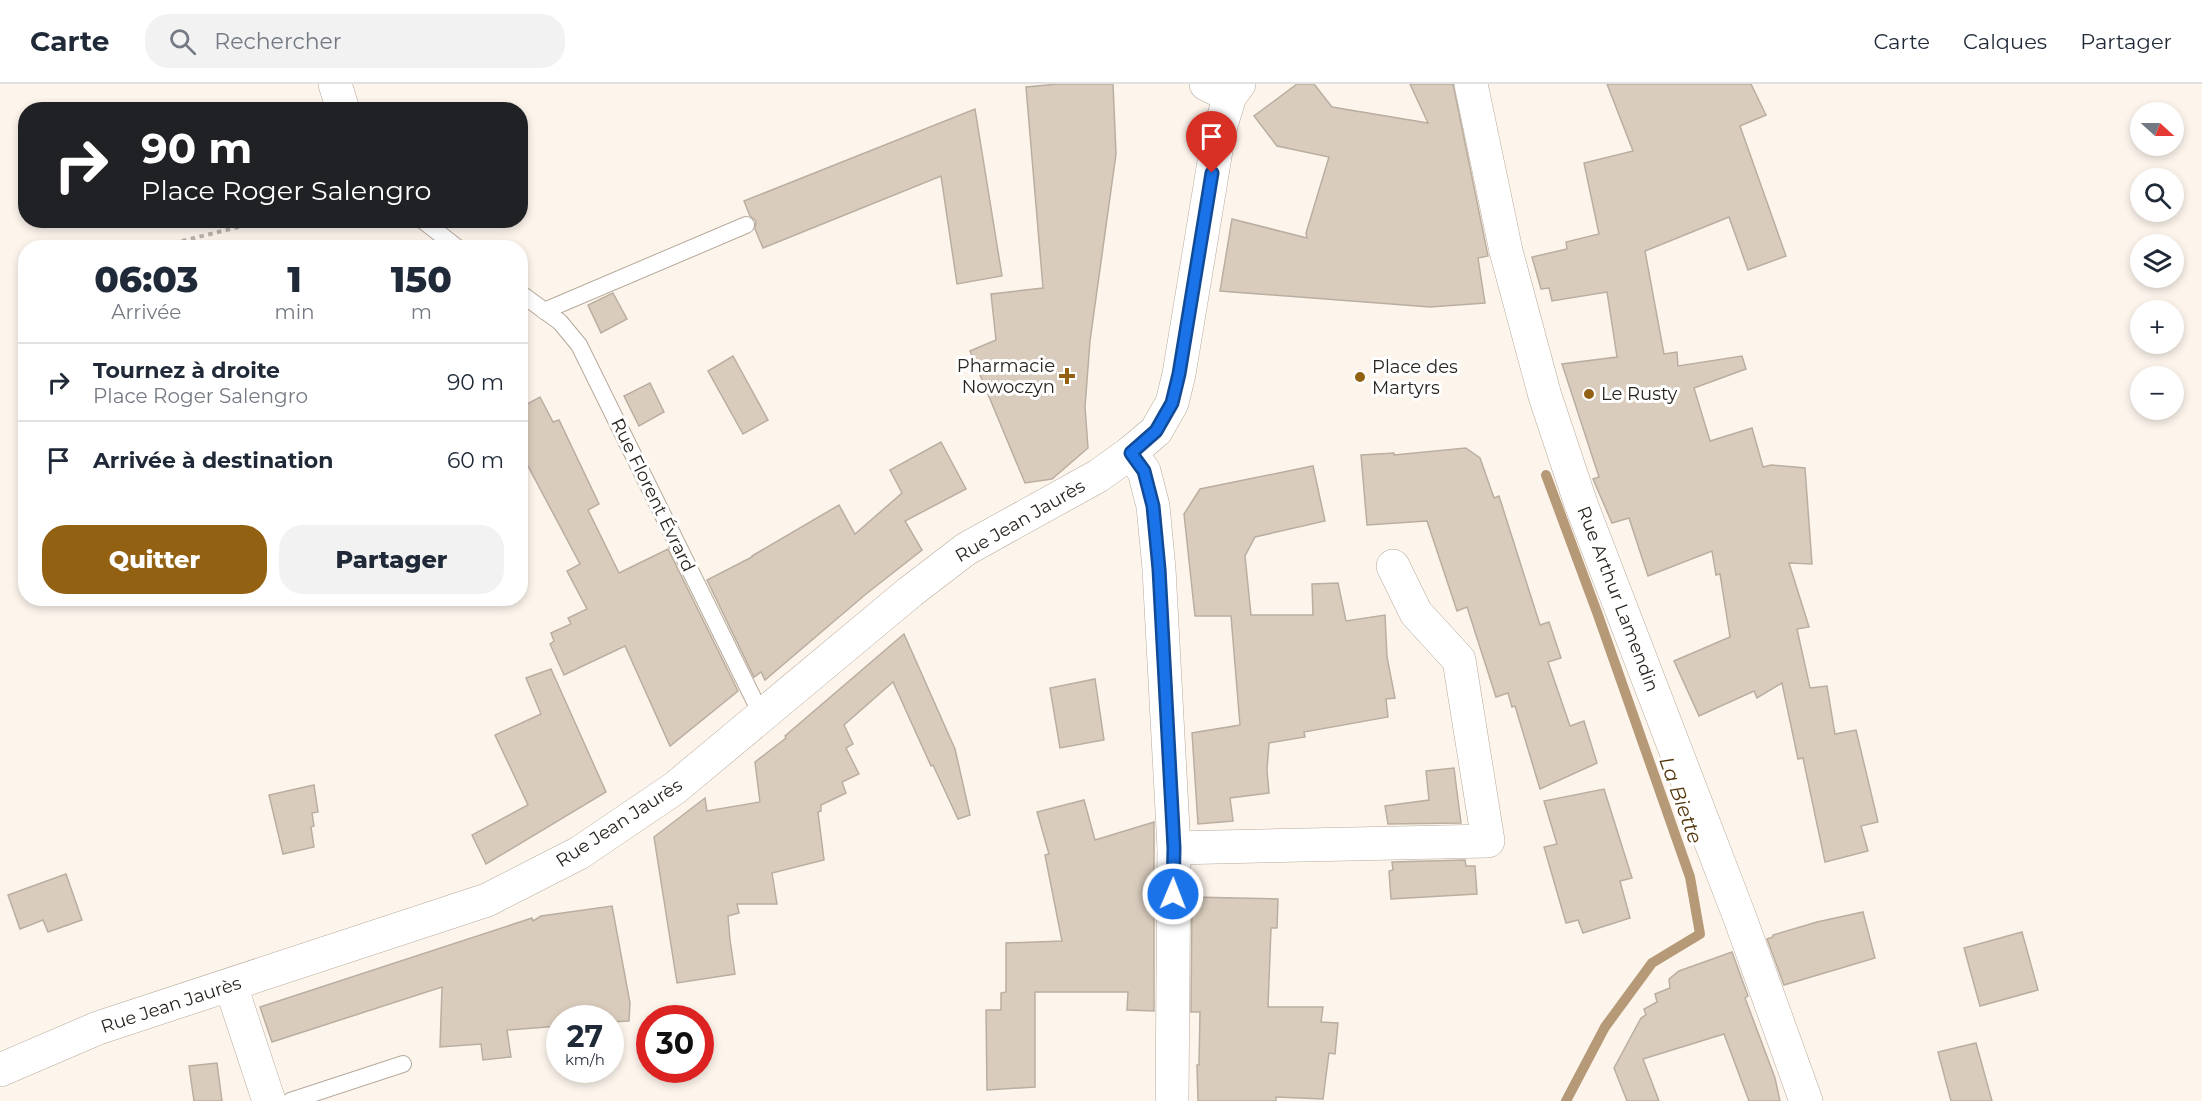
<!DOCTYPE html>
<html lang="fr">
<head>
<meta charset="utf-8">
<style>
	body { margin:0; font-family:Montserrat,sans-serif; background:#f2f2f3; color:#1f2937; height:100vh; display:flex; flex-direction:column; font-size:22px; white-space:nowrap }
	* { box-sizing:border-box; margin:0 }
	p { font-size:20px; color:#747a83 }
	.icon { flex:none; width:33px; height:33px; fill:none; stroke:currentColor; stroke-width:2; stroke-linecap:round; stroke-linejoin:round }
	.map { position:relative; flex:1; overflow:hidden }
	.panel { position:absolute; left:18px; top:156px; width:510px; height:366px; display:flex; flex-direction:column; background:#fff; border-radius:24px; box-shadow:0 3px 9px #0003 }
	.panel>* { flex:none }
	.hud { position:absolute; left:18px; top:18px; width:510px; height:126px; border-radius:24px; box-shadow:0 3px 9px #0003; background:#202124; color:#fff; overflow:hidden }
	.needle { width:39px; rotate:111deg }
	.tools { position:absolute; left:2130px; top:18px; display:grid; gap:12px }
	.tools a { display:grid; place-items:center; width:54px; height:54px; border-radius:50%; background:#fff; box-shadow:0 3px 9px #0003; font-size:30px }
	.speed { position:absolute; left:546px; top:921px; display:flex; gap:12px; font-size:30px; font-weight:700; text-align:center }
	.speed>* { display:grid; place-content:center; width:78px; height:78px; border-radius:50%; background:#fff; box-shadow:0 3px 9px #0003; line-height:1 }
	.speed small { font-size:15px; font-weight:400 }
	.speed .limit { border:9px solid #d22; background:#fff; color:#111 }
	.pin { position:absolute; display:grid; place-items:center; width:51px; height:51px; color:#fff; margin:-62px -26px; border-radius:50% 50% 50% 0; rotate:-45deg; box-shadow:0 0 6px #0007 }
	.pin .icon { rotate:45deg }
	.me { position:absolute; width:66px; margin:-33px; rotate:1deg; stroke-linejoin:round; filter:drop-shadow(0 0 4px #0008) }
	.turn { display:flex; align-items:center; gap:21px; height:126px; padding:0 24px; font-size:27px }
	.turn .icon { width:78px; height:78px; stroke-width:2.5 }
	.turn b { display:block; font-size:42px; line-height:51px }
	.eta { display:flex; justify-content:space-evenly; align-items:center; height:102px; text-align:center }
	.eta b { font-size:36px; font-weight:800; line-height:42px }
	.primary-button { display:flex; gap:12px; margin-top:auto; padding:12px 24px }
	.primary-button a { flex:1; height:69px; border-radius:24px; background:#936112; color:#fff; font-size:24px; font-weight:800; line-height:69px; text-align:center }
	.primary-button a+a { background:#f2f2f3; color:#1f2937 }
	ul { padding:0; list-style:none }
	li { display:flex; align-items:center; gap:18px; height:78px; padding:0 24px; border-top:2px solid #e0e1e3 }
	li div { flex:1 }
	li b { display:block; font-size:22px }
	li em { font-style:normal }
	header { display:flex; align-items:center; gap:36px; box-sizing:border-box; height:84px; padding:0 30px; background:#fff; border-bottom:2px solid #e0e1e3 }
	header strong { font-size:28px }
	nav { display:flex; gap:33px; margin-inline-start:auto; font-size:21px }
	.search { width:420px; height:54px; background:#f2f2f3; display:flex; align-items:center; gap:15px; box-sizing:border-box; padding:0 21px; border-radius:24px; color:#747a83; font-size:22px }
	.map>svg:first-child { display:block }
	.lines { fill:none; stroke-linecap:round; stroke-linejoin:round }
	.stream { stroke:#b69a77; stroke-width:10 }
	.building { fill:#d9ccbd; stroke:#baaea0; stroke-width:1.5 }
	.lane-casing { stroke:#b6a99b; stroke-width:18 }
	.street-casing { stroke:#b6a99b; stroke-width:34 }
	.secondary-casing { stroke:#b6a99b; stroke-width:34 }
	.path { stroke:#bab3ab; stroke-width:4; stroke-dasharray:4.5 4.5; stroke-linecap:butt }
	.lane { stroke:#fff; stroke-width:16 }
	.street { stroke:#fff; stroke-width:33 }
	.secondary { stroke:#fff; stroke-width:33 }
	.route-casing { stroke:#114b97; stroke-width:15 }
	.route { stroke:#1a73e8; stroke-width:10 }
	.poi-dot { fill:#936112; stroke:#fff; stroke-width:2 }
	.labels { text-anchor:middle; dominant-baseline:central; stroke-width:6; stroke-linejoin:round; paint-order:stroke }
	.poi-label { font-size:18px; fill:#29241e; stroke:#fff; text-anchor:start }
	.street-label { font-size:18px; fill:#29241e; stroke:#fff }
	.water-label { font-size:20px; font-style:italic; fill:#543609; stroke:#fff }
</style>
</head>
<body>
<header>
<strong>Carte</strong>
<div class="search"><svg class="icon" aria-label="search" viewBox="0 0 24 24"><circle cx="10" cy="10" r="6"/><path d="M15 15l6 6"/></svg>Rechercher</div>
<nav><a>Carte</a><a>Calques</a><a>Partager</a></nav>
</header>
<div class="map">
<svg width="2202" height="1017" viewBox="0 0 2202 1017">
	<rect width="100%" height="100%" fill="#fdf5ec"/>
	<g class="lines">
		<path class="stream" d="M1546,391L1598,531L1690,793L1700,850L1652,879L1605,943L1566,1017"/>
	</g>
	<g class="building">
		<path d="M1058,0H1113L1116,70L1090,257L1085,323L1088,364L1052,395L1025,399L970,267L996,256L991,210L1043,204L1026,3Z"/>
		<path d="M1297,0H1314L1332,23L1428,39L1410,0H1453L1488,172L1478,174L1485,219L1430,223L1220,207L1232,135L1307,154L1306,149L1329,73L1277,62L1254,32Z"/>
		<path d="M1607,0H1751L1766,31L1740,42L1786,172L1748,186L1729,133L1645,167L1664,270L1677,268L1678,282L1742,272L1746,285L1694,304L1710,357L1752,344L1763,383L1771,381L1805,384L1812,480L1789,479L1809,543L1797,545L1810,604L1827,602L1835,650L1856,646L1878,738L1861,742L1868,767L1825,778L1803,674L1798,675L1782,599L1757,614L1754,607L1699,632L1674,577L1730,553L1720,490L1716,491L1712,467L1648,492L1629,434L1612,439L1593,395L1599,393L1562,280L1617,273L1607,208L1552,217L1549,204L1541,205L1532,173L1567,165L1566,158L1599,150L1584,79L1633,67Z"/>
		<path d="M975,25L1002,192L957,200L941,92L763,164L755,145L756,137L750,132L744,117Z"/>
		<path d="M613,209L627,235L601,249L588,221Z"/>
		<path d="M733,272L768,336L743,350L708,287Z"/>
		<path d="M650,299L664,328L639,342L624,312Z"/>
		<path d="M540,313L553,338L559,336L599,420L588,426L619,489L668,465L738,607L670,662L625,562L564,591L550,560L554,557L551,549L571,540L568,534L587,525L567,487L580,480L520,367V324Z"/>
		<path d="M941,358L966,405L905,437L922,466L866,510L765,596L761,588L754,593L707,496L752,473V472L839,421L855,450L902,409L890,386Z"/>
		<path d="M1466,364L1480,374L1494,414L1499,412L1540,541L1549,538L1561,574L1548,578L1570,642L1584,637L1597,679L1540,705L1515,622L1512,623L1508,609L1496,613L1467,523L1457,527L1427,437L1367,441L1361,371L1394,369V371Z"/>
		<path d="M1313,382L1325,437L1255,453L1245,472L1251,531H1313L1312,500L1338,499L1346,537L1385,531L1387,573L1395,614L1386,615L1388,633L1304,648L1305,653L1269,659L1267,686L1269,709L1230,714L1233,737L1198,740L1192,649L1240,641L1231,532H1195L1184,430L1200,405Z"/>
		<path d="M904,550L955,665L970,731L958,735L933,681L931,682L893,598L844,641L853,660L846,664L859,690L842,698L846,709L821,721V727L818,728L824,776L772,789L777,820H737L739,829L728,832L730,856L735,890L677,899L654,753L705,714L707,727L760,718L755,678L786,654L785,652Z"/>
		<path d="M551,585L606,708L486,780L472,751L528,721L495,651L541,630L526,594Z"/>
		<path d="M1095,595L1104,656L1060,664L1050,604Z"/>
		<path d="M1454,684L1461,739L1388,740L1385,722L1429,716L1426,687Z"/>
		<path d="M314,701L318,728L312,729L314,742L311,743L314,763L283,770L269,711Z"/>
		<path d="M1604,705L1632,794L1620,797L1630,834L1583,849L1578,836L1566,839L1544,763L1557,760L1544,717Z"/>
		<path d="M1084,716L1095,756L1154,738V927L1127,926L1128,908H1035V1003L987,1006L986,926H1001V909L1006,908V859L1062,857L1045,771L1049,770L1037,728Z"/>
		<path d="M1465,776L1466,782H1475L1477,810L1391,815L1389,787L1393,786L1392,778Z"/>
		<path d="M66,790L82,836L48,848L43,836L20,845L8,811Z"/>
		<path d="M1192,813L1278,815L1277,844H1271L1268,923H1323L1321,938L1338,939L1335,970L1329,969L1323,1015L1276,1013V1017H1198L1197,981H1199L1200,928H1191Z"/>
		<path d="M612,822L630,919L629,937L610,938V934H560V942L507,946L511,973L483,976L481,960L440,963L442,903L272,958L260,923L532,834L533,837L541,832Z"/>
		<path d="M1863,828L1875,874L1784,901L1767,855L1773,853V851L1817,838Z"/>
		<path d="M2022,848L2038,906L1980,922L1964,864Z"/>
		<path d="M1732,868L1748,912L1745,914L1775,994L1780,1017H1749L1724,950L1643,975L1659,1017H1627L1614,984L1641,934L1646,931L1644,925L1657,918L1655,910L1670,904L1669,895L1679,887Z"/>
		<path d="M1976,959L1992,1017H1951L1938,968Z"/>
		<path d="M217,979L222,1017H194L189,982Z"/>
	</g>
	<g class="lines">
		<defs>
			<g id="lane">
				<path d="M422,136L458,164"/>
				<path d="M520,209L560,238L579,261L762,632"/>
				<path d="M544,227L746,141"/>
				<path d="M290,1017L403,980"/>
			</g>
			<g id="street">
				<path d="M335,0L343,26"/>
				<path d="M1206,0L1230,12"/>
				<path d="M1471,0L1506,167L1545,312L1581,420L1740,834L1806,1017"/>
				<path d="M1130,369L1144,387L1153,422L1159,485L1174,764L1172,1017"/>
				<path d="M1174,764L1488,757L1459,576L1416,529L1393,482"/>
				<path d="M231,902L269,1017"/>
			</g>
			<path id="secondary" d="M0,986L98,944L487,816L579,769L675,704L910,508L966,465L1098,392L1130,369L1156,347L1172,319L1179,290L1219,48L1230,12L1239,0"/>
		</defs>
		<use href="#lane" class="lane-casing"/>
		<use href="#street" class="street-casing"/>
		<use href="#secondary" class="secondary-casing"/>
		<path class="path" d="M182,157L267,136"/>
		<use href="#lane" class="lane"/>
		<use href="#street" class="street"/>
		<use href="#secondary" class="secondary"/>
	</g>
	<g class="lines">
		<defs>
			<path id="route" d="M1173,810L1174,764L1159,485L1153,422L1144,387L1131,369L1156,347L1172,319L1179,290L1212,89"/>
		</defs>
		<use href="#route" class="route-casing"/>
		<use href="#route" class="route"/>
	</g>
	<g class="poi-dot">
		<path d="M1064 283h6v6h6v6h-6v6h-6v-6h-6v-6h6z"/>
		<circle cx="1360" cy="293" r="6"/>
		<circle cx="1589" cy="310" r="6"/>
	</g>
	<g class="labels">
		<g class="poi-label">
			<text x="1055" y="282" text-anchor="end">Pharmacie<tspan x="1055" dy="21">Nowoczyn</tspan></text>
			<text x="1372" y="283">Place des<tspan x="1372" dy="21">Martyrs</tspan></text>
			<text x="1601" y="310">Le Rusty</text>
		</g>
		<g class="street-label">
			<text transform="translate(653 411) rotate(64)">Rue Florent Évrard</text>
			<text transform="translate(1020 437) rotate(-30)">Rue Jean Jaurès</text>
			<text transform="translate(1618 515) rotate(69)">Rue Arthur Lamendin</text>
			<text transform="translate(619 739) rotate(-33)">Rue Jean Jaurès</text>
			<text transform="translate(171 921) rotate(-18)">Rue Jean Jaurès</text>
		</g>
		<g class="water-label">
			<text transform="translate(1681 716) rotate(70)">La Biette</text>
		</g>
	</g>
</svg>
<div class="tools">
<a><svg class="needle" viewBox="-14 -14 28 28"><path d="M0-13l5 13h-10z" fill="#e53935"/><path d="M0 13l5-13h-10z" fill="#747a83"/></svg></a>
<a><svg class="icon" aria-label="search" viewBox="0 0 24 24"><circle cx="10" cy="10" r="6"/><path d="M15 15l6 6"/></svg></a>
<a><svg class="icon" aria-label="layers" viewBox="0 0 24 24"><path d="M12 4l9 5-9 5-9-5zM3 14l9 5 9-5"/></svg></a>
<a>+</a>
<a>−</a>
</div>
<div class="speed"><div>27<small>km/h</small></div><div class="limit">30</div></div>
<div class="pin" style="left:1212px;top:89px;background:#d93025"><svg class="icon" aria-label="arrive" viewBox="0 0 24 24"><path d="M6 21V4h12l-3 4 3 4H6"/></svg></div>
<svg class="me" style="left:1173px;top:810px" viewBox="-20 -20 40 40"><circle r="17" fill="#1a73e8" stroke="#fff" stroke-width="3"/><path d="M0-11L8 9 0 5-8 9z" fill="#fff"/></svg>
<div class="hud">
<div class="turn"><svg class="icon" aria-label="right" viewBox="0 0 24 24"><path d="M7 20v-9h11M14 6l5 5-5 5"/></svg><div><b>90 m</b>Place Roger Salengro</div></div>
</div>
<section class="panel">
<div class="eta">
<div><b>06:03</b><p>Arrivée</p></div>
<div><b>1</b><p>min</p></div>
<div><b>150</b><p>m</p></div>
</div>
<ul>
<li><svg class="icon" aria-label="right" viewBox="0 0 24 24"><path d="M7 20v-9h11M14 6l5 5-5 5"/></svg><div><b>Tournez à droite</b><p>Place Roger Salengro</p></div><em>90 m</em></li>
<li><svg class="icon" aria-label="arrive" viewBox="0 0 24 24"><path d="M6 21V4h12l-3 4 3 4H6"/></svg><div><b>Arrivée à destination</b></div><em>60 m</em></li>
</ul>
<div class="primary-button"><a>Quitter</a><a>Partager</a></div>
</section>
</div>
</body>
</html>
